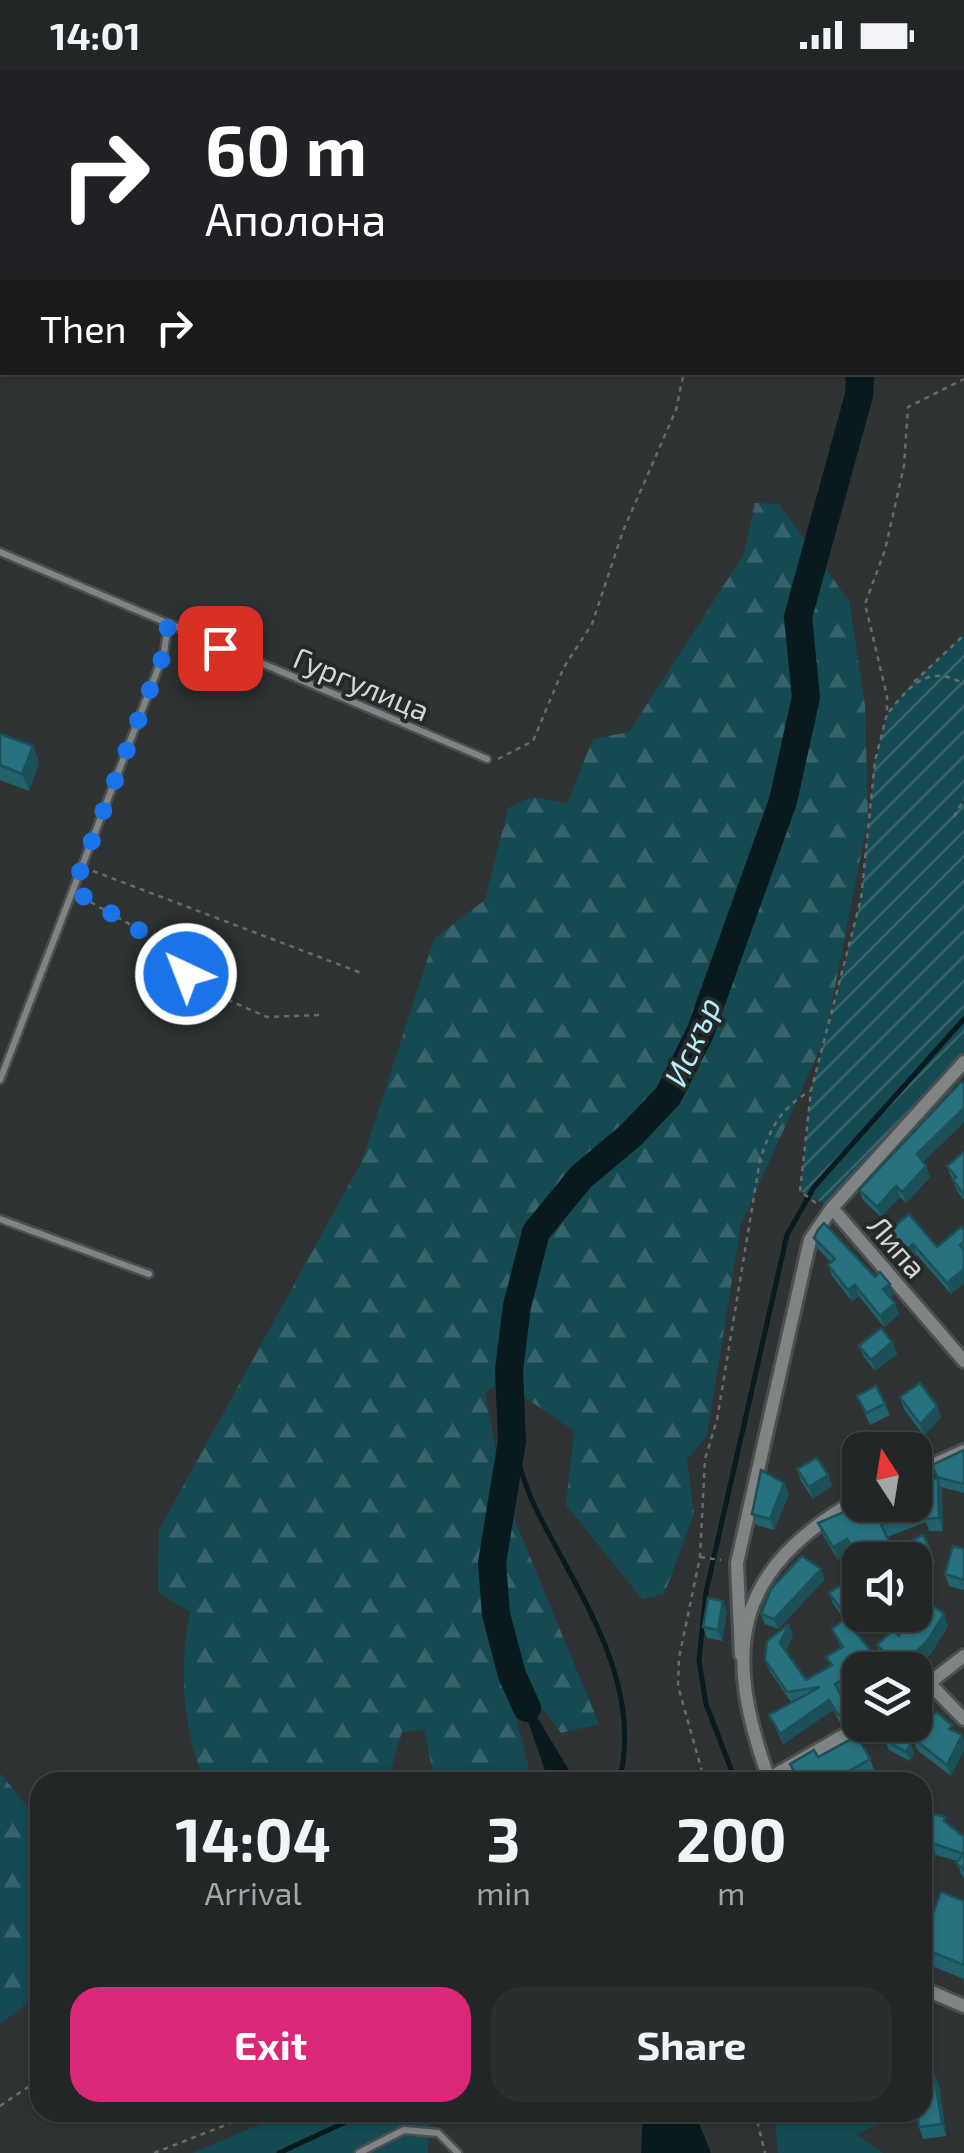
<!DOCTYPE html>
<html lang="en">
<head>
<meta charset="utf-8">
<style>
	body { margin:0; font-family:"Exo 2",sans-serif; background:#2b2e2f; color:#f1f3f6; height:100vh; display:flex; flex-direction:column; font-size:38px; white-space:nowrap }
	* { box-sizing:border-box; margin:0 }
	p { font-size:32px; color:#a3a5a7 }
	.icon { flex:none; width:55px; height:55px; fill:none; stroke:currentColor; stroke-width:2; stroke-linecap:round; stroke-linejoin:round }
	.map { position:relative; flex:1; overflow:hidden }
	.details { position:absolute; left:30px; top:1702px; width:902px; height:350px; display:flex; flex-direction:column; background:#232627; border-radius:30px; box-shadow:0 2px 8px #0004,0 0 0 2px #404344 }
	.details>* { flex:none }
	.hud { position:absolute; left:0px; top:0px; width:965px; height:305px; box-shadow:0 2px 8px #0004,0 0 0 2px #404344; background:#202124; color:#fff; overflow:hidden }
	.needle { width:65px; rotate:348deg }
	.tools { position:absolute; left:842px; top:1362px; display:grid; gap:20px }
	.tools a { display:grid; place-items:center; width:90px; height:90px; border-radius:20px; background:#232627; box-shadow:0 2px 8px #0004,0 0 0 2px #404344; font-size:50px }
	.pin { position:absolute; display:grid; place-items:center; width:85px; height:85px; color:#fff; margin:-42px; border-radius:20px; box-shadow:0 5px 15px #0006 }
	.me { position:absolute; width:110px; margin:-55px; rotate:317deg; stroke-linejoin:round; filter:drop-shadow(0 0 8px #0008) }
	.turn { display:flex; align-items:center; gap:35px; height:210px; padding:0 40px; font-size:45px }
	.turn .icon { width:130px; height:130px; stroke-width:2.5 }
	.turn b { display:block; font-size:70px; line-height:85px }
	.then { display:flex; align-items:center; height:95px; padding:0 40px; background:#0003; gap:20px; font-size:38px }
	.eta { display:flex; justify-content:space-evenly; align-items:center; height:170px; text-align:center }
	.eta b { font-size:60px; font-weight:700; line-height:70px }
	.primary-button { display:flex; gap:20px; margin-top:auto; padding:20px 40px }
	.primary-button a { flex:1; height:115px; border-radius:30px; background:#db2777; color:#fff; font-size:40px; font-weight:700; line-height:115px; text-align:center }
	.primary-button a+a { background:#2b2e2f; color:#f1f3f6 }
	.status { display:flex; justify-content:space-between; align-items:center; height:70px; padding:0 50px; background:#232627; direction:ltr }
	.status svg { height:28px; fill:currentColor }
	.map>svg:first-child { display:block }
	.grass { fill:#154a52 }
	.forest { fill:url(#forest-firs) }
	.garden { fill:url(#garden-furrows) }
	.water { fill:#081a1d }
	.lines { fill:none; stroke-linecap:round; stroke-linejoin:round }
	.stream { stroke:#081a1d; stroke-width:5 }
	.river { stroke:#081a1d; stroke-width:28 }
	.lane-casing { stroke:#4c4f50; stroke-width:11 }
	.street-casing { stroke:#4c4f50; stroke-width:18 }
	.path { stroke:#666a6b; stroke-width:2.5; stroke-dasharray:5 5; stroke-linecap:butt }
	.lane { stroke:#808485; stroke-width:6 }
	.street { stroke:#808485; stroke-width:12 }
	.wall { fill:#22626c }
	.shaded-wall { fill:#1b5058 }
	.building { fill:#27727e; stroke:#1b5058; stroke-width:2.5 }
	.route { stroke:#1a73e8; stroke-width:18; stroke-dasharray:0 32.4 }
	.labels { text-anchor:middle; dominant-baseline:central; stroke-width:8; stroke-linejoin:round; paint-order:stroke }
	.street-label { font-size:30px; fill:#d3d6d6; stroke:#26292a }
	.water-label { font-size:32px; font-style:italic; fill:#b3eff9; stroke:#26292a }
</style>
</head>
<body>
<div class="status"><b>14:01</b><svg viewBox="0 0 49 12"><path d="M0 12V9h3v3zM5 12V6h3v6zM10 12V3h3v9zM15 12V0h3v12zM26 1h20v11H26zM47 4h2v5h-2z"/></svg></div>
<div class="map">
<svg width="964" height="2083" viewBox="0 0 964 2083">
	<defs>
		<pattern id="forest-firs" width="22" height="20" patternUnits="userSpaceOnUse" patternTransform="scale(2.5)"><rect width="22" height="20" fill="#154a52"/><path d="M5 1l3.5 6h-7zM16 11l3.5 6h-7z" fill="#36636a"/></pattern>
		<pattern id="garden-furrows" width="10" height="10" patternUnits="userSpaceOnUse" patternTransform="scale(2.5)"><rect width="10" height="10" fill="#154a52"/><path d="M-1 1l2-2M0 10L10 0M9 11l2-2" fill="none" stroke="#36636a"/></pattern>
	</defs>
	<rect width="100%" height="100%" fill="#2f3334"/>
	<g class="grass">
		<path d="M657,0H964V171L962,2Z"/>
		<path d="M287,2043H430L428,2083H192Z"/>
		<path d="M792,2043H881L886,2051L856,2064L883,2083H778L775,2051Z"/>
	</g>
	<g class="forest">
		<path d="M755,433L779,434L849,531L865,635L868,749L825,968L741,1154L707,1365L687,1390L694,1444L664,1524L642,1529L566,1435L574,1361L501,1311L485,1323L504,1424L599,1654L561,1663L520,1609L508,1615L532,1712H435L424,1660L402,1662L388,1708L378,1712H205C182,1660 179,1597 190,1542L158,1522L159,1460L362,1091L434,869L485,830L508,738L531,727L567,733L593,669L629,662L744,484Z"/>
		<path d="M0,1703L40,1752V1924L0,1954Z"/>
	</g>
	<path class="garden" d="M964,565V992L832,1138L800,1121L811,1021L861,829L875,691L887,644L908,618Z"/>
	<g class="water">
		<path d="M512,1605L576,1712H549Z"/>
		<path d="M643,2042L695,2043L711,2083H641Z"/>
	</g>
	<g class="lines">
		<g class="stream">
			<path d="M672,0V2"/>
			<path d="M803,0L804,2"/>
			<path d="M962,238L964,242"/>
			<path d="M962,272L964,271"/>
			<path d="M512,1371C519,1393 525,1417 535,1437C577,1523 645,1611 619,1712"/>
			<path d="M736,1712L706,1634L699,1591L706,1522L787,1165L814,1117L964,949"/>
			<path d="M279,2083L367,2042"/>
		</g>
		<g class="river">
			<path d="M845,0L847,2"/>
			<path d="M773,2L774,0"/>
			<path d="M962,116L964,119"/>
			<path d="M962,280L964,279"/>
			<path d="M527,1638L512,1605L496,1544L492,1493L512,1371L509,1300L517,1236L536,1162L581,1107L631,1065L668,1026L700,963L783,731L806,627L798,547L859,325L860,302"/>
		</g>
		<defs>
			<g id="lane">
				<path d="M0,482L487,689"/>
				<path d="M0,1010L164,583L168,555"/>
				<path d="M0,1149L149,1204"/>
				<path d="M359,2083L404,2060L438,2063L458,2083"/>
			</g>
			<g id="street">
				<path d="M84,2L87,0"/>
				<path d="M0,6L2,7"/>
				<path d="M832,1138L964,1291"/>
				<path d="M915,1403L964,1381"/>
				<path d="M741,1585L737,1493L810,1170L832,1138L964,992"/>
				<path d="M931,1615L964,1649"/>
				<path d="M915,1624L964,1586"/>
				<path d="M768,1709L862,1655"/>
				<path d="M770,1712C722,1580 731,1501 860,1428"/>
				<path d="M922,1918L964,1936"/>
			</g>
		</defs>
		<use href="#lane" class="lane-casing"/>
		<use href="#street" class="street-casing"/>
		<g class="path">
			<path d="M914,612L964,565"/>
			<path d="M889,642C911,614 929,594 964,614"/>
			<path d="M498,689L533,671L564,597L592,554L623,461L676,340L684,302"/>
			<path d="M954,747L964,729"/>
			<path d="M93,801L364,904"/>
			<path d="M82,827L155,869L186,904L226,929L267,947L319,945"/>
			<path d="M816,1133L800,1121L811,1021L861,829L875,691L887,644V626L865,534L885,480L904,396L908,337L964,309"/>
			<path d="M700,1487L721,1490"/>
			<path d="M705,1712L678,1616L679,1588L700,1487L705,1389L717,1350L760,1090C771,1057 779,1040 810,1021"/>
			<path d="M0,2036L40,2009"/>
			<path d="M755,2042L765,2083"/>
			<path d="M423,2050L436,2042"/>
			<path d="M154,2083L259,2042"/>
		</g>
		<use href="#lane" class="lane"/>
		<use href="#street" class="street"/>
	</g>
	<g class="wall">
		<path d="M0,664L33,676L39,693L29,721L0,710Z"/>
		<path d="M964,1052L923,1092L930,1107L906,1133L900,1127L881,1147L863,1130L859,1120Z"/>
		<path d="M964,1082V1130L957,1121L947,1096Z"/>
		<path d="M964,1160V1213L951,1224L917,1185L901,1200L884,1180L880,1169L937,1177Z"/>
		<path d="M814,1168L875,1207L894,1225L890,1227L899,1244L884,1257L859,1226L852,1231L832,1206L828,1195L831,1192L818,1179Z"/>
		<path d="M892,1272L897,1284L875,1301L864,1287L859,1276Z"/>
		<path d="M857,1326L885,1334L890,1345L870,1355Z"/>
		<path d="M900,1327L937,1336L941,1347L924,1366L904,1339Z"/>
		<path d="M964,1380V1423L941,1417L943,1461H929L926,1452L887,1467L898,1490H860V1521L849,1497L859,1492L852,1481L838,1490L823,1465L818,1453L925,1420Z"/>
		<path d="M797,1399L828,1405L832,1416L813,1429L801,1411Z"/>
		<path d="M789,1424L774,1460L756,1455L752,1444Z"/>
		<path d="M904,1474L931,1481L935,1492L916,1502L915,1490H910Z"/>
		<path d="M964,1479V1520L949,1516L945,1504Z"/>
		<path d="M825,1509L778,1559L765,1554L761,1544Z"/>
		<path d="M829,1523L874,1550L858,1565L877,1588L881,1599L860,1600V1612L840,1624L852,1649L841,1655L833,1640L783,1674L769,1645L791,1632L769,1600L765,1590L793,1565L786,1580L806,1610L830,1596L826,1587L841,1578L832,1559L844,1549L833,1534Z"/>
		<path d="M727,1542L722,1571L707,1568L703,1557Z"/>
		<path d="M948,1556L932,1582L914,1600H894L881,1587L877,1575L899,1566Z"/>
		<path d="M936,1642L951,1706L917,1680L913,1668Z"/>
		<path d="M878,1655L914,1683L910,1691L889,1680Z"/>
		<path d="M818,1687L870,1689L874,1700L854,1712H798L790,1694Z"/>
		<path d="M922,1741L948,1755L964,1767V1807L961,1804L957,1791L936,1785L922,1811Z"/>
		<path d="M964,1831V1909L922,1892V1844L931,1848Z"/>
		<path d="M922,1961L930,1979L922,1982Z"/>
		<path d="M939,2015L946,2066L923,2069L919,2057Z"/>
	</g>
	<g class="shaded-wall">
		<path d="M33,676L39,693L29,721L22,704Z"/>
		<path d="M964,1038V1052L921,1094L917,1084Z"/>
		<path d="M926,1096L930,1107L906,1133L902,1122Z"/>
		<path d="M896,1116L900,1127L881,1147L877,1137Z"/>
		<path d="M913,1174L917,1185L901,1200L897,1188Z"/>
		<path d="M964,1199V1213L951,1224L947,1213Z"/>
		<path d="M890,1214L894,1225L887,1230L883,1219Z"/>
		<path d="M855,1215L859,1226L852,1231L848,1220Z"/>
		<path d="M895,1233L899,1244L884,1257L880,1246Z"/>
		<path d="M892,1272L897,1284L875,1301L871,1290Z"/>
		<path d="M937,1336L941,1347L924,1366L920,1354Z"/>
		<path d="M828,1405L832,1416L813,1429L809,1417Z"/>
		<path d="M938,1408L942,1420L943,1461L939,1448Z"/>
		<path d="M784,1413L789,1424L774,1460L770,1449Z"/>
		<path d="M847,1469L852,1481L838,1490L833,1477Z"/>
		<path d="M821,1499L825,1509L778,1559L774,1549Z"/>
		<path d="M723,1531L727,1542L722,1571L718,1560Z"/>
		<path d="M944,1544L948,1556L932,1582L914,1600H900V1598Z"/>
		<path d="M864,1545H872L874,1550L855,1568L852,1558Z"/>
		<path d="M789,1554L793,1565L784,1583L780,1573Z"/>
		<path d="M829,1630L833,1640L783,1674L780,1664Z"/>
		<path d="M962,1665L964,1670V1681L951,1706L947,1695Z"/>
		<path d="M911,1673L914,1683L910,1691L906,1682Z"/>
		<path d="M932,1773L936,1785L922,1811V1792Z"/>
		<path d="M934,2004L939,2015L946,2066L942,2054Z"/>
	</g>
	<g class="building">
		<path d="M0,664L33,676L22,704L0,695Z"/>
		<path d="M961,1012L964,1014V1038L917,1084L926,1096L902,1122L896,1116L877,1137L859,1120Z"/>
		<path d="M964,1082V1125L953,1110L956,1107L947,1096Z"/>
		<path d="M909,1144L937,1177L961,1157L964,1160V1172L960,1175L964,1180V1199L947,1213L913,1174L897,1188L880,1169Z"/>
		<path d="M824,1153L875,1207L880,1202L890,1214L883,1219L895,1233L880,1246L855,1215L848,1220L828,1195L835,1189L814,1168L818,1160Z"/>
		<path d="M881,1258L892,1272L871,1290L859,1276Z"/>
		<path d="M920,1313L937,1336L920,1354L900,1327Z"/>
		<path d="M876,1316L885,1334L866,1343L857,1326Z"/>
		<path d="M964,1380V1414L937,1407L932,1395Z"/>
		<path d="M817,1388L828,1405L809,1417L797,1399Z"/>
		<path d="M761,1400L784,1413L770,1449L752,1444Z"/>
		<path d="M938,1408L939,1448L925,1449L924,1438L881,1455L895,1483L883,1490H860L847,1469L833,1477L818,1453L860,1435H915V1421L925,1420L924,1410Z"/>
		<path d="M923,1465L931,1481L912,1490L904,1474Z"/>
		<path d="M953,1476L964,1479V1510L945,1504Z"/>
		<path d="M802,1486L821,1499L774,1549L761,1544L771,1519Z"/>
		<path d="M860,1492V1517L849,1497Z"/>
		<path d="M839,1516L860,1532V1545H864L852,1558L877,1588L835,1614L848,1639L838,1645L829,1630L780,1664L769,1645L820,1617L787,1622L765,1590L767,1571L789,1554L780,1573L806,1610L832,1595L826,1587L843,1577L832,1559L847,1547L829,1523Z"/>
		<path d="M708,1528L723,1531L718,1560L703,1557Z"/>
		<path d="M923,1528L944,1544L928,1570L900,1598L877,1575L893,1560L899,1566L912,1545H915V1540Z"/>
		<path d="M936,1642L952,1655L949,1659L962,1665L947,1695L913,1668Z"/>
		<path d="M879,1655H903L911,1673L906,1682L885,1670Z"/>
		<path d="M857,1666L870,1689L849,1701L853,1711L849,1712H800L790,1694L814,1680L818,1687Z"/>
		<path d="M922,1741L945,1747L944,1751L964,1767V1800L956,1793L964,1784L932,1773L922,1792Z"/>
		<path d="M941,1822L964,1831V1895L922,1878V1844L931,1848Z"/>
		<path d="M934,2004L942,2054L919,2057L917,2042H922V2032L927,2031L923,2005Z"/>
	</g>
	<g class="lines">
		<path class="route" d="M186,904L155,870L73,820L164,583L168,555L220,578"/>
	</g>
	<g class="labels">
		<g class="street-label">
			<text transform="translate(362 613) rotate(23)">Гургулица</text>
			<text transform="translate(898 1176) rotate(49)">Липа</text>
		</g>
		<g class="water-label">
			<text transform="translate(691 971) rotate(-66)">Искър</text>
		</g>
	</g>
</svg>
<div class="tools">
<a><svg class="needle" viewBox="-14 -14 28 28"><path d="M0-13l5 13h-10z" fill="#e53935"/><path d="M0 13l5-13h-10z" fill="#a3a5a7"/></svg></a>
<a><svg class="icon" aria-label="sound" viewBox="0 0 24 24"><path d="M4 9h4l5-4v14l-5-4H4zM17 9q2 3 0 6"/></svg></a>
<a><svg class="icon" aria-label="layers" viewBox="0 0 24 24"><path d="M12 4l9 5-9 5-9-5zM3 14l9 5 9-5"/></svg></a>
</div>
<div class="pin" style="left:220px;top:578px;background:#d93025"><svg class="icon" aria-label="arrive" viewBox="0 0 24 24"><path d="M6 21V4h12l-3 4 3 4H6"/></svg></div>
<svg class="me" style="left:186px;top:904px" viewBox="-20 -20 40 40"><circle r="17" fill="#1a73e8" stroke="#fff" stroke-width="3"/><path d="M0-11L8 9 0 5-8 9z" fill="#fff"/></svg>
<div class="hud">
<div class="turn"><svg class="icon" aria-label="right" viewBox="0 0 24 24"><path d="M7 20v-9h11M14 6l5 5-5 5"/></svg><div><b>60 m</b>Аполона</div></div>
<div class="then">Then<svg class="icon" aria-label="right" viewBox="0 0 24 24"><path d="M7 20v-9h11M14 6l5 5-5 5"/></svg></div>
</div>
<section class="details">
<div class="eta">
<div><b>14:04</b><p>Arrival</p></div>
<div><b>3</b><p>min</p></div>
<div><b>200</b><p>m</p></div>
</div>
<div class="primary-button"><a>Exit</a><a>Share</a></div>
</section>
</div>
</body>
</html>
